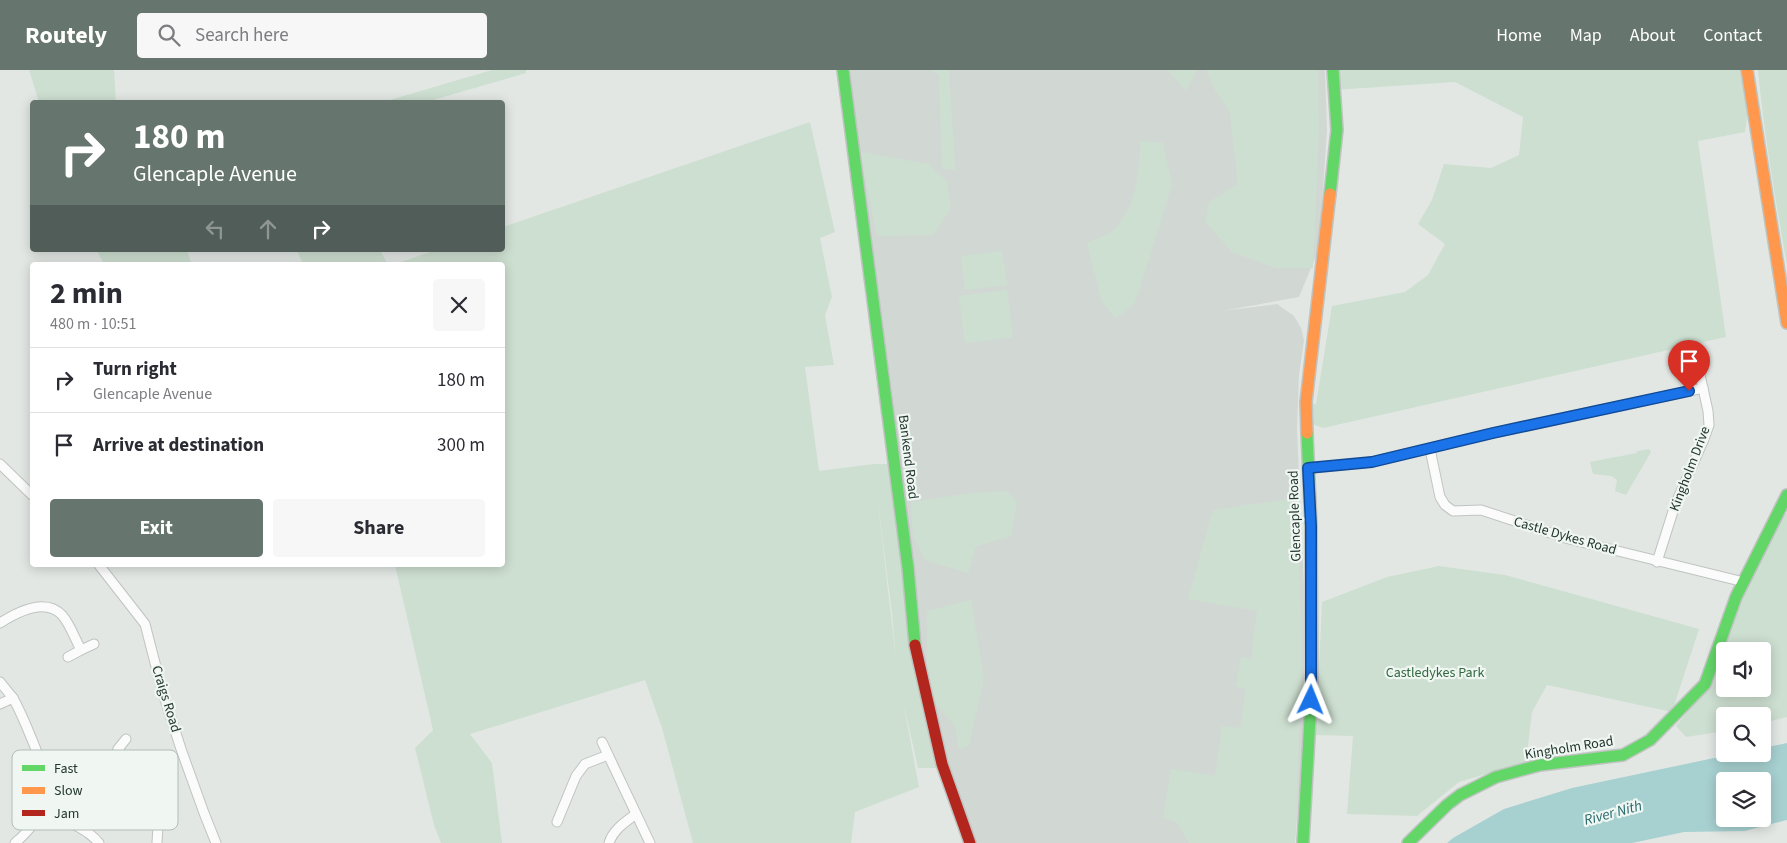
<!DOCTYPE html>
<html lang="en">
<head>
<meta charset="utf-8">
<style>
	body { margin:0; font-family:"Source Sans 3",sans-serif; background:#f7f7f7; color:#2b2b33; height:100vh; display:flex; flex-direction:column; font-size:19px; white-space:nowrap }
	* { box-sizing:border-box; margin:0 }
	p { font-size:16px; color:#7c7c81 }
	.icon { flex:none; width:28px; height:28px; fill:none; stroke:currentColor; stroke-width:2; stroke-linecap:round; stroke-linejoin:round }
	.map { position:relative; flex:1; overflow:hidden }
	.panel { position:absolute; left:30px; top:192px; width:475px; height:305px; display:flex; flex-direction:column; background:#fff; border-radius:5px; box-shadow:0 2px 12px #0003 }
	.panel>* { flex:none }
	.hud { position:absolute; left:30px; top:30px; width:475px; height:152px; border-radius:5px; box-shadow:0 2px 12px #0003; background:#66756e; color:#fff; overflow:hidden }
	.fabs { position:absolute; left:1716px; top:572px; display:grid; gap:10px }
	.fabs a { display:grid; place-items:center; width:55px; height:55px; border-radius:5px; background:#fff; box-shadow:0 2px 12px #0003; font-size:25px }
	.pin { position:absolute; display:grid; place-items:center; width:42px; height:42px; color:#fff; margin:-51px -21px; border-radius:50% 50% 50% 0; rotate:-45deg; box-shadow:0 0 5px #0007 }
	.pin .icon { rotate:45deg }
	.me { position:absolute; width:55px; margin:-28px; rotate:2deg; stroke-linejoin:round; filter:drop-shadow(0 0 4px #0008) }
	.turn { display:flex; align-items:center; gap:18px; height:105px; padding:0 20px; font-size:22px }
	.turn .icon { width:65px; height:65px; stroke-width:2.5 }
	.turn b { display:block; font-size:35px; line-height:42px }
	.lanes { display:flex; align-items:center; height:48px; padding:0 20px; background:#0003; justify-content:center; gap:25px; direction:ltr }
	.lanes .off { opacity:.35 }
	.round { display:grid; place-items:center; flex:none; width:52px; height:52px; border-radius:5px; background:#f7f7f7 }
	.headline { display:flex; align-items:center; justify-content:space-between; height:85px; padding:0 20px }
	h1 { font-size:30px; font-weight:700; line-height:38px }
	.button { display:flex; gap:10px; margin-top:auto; padding:10px 20px }
	.button a { flex:1; height:58px; border-radius:5px; background:#66756e; color:#fff; font-size:20px; font-weight:700; line-height:58px; text-align:center }
	.button a+a { background:#f7f7f7; color:#2b2b33 }
	ul { padding:0; list-style:none }
	li { display:flex; align-items:center; gap:15px; height:65px; padding:0 20px; border-top:1px solid #e1e1e2 }
	li div { flex:1 }
	li b { display:block; font-size:19px }
	li em { font-style:normal }
	header { display:flex; align-items:center; gap:30px; box-sizing:border-box; height:70px; padding:0 25px; background:#66756e; color:#fff }
	header strong { font-size:24px }
	nav { display:flex; gap:28px; margin-inline-start:auto; font-size:18px }
	.search { width:350px; height:45px; background:#f7f7f7; display:flex; align-items:center; gap:12px; box-sizing:border-box; padding:0 18px; border-radius:5px; color:#7c7c81; font-size:19px }
	.map>svg:first-child { display:block }
	.built { fill:#d1d8d4 }
	.green { fill:#cddfd0; fill-rule:evenodd }
	.water { fill:#a7d0d0; fill-rule:evenodd }
	.lines { fill:none; stroke-linecap:round; stroke-linejoin:round }
	.street-casing { stroke:#bfc4c1; stroke-width:11 }
	.fast-casing { stroke:#bfc4c1; stroke-width:14 }
	.slow-casing { stroke:#bfc4c1; stroke-width:14 }
	.jam-casing { stroke:#bfc4c1; stroke-width:14 }
	.street { stroke:#fbfbfb; stroke-width:9 }
	.fast { stroke:#63d668; stroke-width:11 }
	.slow { stroke:#ff974d; stroke-width:11 }
	.jam { stroke:#b3261e; stroke-width:11 }
	.route-casing { stroke:#114b97; stroke-width:12 }
	.route { stroke:#1a73e8; stroke-width:9 }
	.labels { text-anchor:middle; dominant-baseline:central; stroke-width:4.5; stroke-linejoin:round; paint-order:stroke }
	.street-label { font-size:14px; fill:#23372f; stroke:#f0f6f2 }
	.park-label { font-size:14px; fill:#326941; stroke:#f0f6f2 }
	.water-label { font-size:15px; font-style:italic; fill:#25686b; stroke:#f0f6f2 }
	.key { fill:#f0f6f2; stroke:#b2bdb8; stroke-width:1 }
	.key-label { font-size:14px; fill:#23372f }
</style>
</head>
<body>
<header>
<strong>Routely</strong>
<div class="search"><svg class="icon" aria-label="search" viewBox="0 0 24 24"><circle cx="10" cy="10" r="6"/><path d="M15 15l6 6"/></svg>Search here</div>
<nav><a>Home</a><a>Map</a><a>About</a><a>Contact</a></nav>
</header>
<div class="map">
<svg width="1787" height="773" viewBox="0 0 1787 773">
	<rect width="100%" height="100%" fill="#e2e7e4"/>
	<path class="built" d="M849,0H1325L1327,60L1319,179L1299,227L1222,241L1277,234L1294,246L1301,258L1304,270L1299,305L1297,359L1307,580L1303,668L1295,773H970L954,719L924,596L916,511L900,428L892,338L894,337Z"/>
	<g class="green">
		<path d="M29,0H114L116,32H39Z"/>
		<path d="M492,0H526V3L426,32H383Z"/>
		<path d="M931,0H949L955,100L942,98L939,5Z"/>
		<path d="M1168,0H1197L1186,21Z"/>
		<path d="M1206,0H1318L1319,59L1313,198H1276L1232,182L1205,151L1209,132L1238,114L1230,42L1215,20Z"/>
		<path d="M1333,0H1747L1750,28L1745,62L1698,71L1726,267L1323,358L1307,352L1306,332L1316,334L1332,236L1405,222L1428,205L1445,174L1418,154L1432,130L1444,94L1491,98L1519,85L1523,47L1455,12L1334,20Z"/>
		<path d="M1758,0H1787V196C1776,131 1764,66 1758,0Z"/>
		<path d="M810,52L835,162L820,168L832,227L825,245L834,295L805,297L819,401L874,394H890L939,698H918L903,631L919,717L855,742L851,773H693L662,658L645,610L470,664L492,693L502,773H441L434,755L415,678L433,660L395,495H502V195H392L436,180H502L503,157ZM877,427L892,543L896,588Z"/>
		<path d="M1140,71L1163,73L1172,115L1135,233L1116,249L1102,232L1087,173C1095,169 1109,165 1115,159C1136,137 1140,100 1140,71Z"/>
		<path d="M860,82L928,94L947,111L951,138L933,165L877,166Z"/>
		<path d="M97,180H187L192,195H104Z"/>
		<path d="M297,180H380L388,195H303Z"/>
		<path d="M1002,181L1007,215L965,220L961,186Z"/>
		<path d="M1007,220L1013,267L965,273L959,226Z"/>
		<path d="M1649,379L1651,382L1626,425L1615,421L1617,410L1611,406L1593,404L1590,392L1637,383V381Z"/>
		<path d="M1007,421L1017,432L1011,466L976,476L968,503L925,490L913,467L911,432L971,423Z"/>
		<path d="M1297,428L1302,588L1295,773H1189L1177,752L1163,748L1171,699L1215,706L1222,656L1240,658L1246,620L1236,616L1241,587L1251,589L1257,541L1188,529L1213,440Z"/>
		<path d="M1787,443V647L1763,653L1762,646H1725V661L1686,667L1676,656L1707,618L1730,556L1773,456ZM1725,581H1762V619H1725Z"/>
		<path d="M1439,496L1505,505L1699,559L1672,642L1547,615L1532,642L1526,692L1459,712L1417,746L1347,744L1353,666L1316,665L1322,532L1387,507Z"/>
		<path d="M971,530L984,608L969,675L959,679L955,656L937,635L927,616V541Z"/>
	</g>
	<path class="water" d="M1787,673V750L1745,761L1684,762L1632,773H1447L1453,768L1504,739L1572,718L1733,684H1762L1763,678ZM1725,711H1762V749H1725Z"/>
	<g class="lines">
		<defs>
			<g id="street">
				<path d="M1430,379L1440,427L1445,435L1453,441L1481,440L1569,469L1744,512"/>
				<path d="M0,394L32,425"/>
				<path d="M1308,398L1371,392L1493,363L1703,318"/>
				<path d="M1657,492L1675,435L1704,369L1709,355L1708,341L1700,305"/>
				<path d="M99,495L145,554L162,620L181,679L204,743L216,773"/>
				<path d="M0,553C17,542 45,527 62,545C70,554 75,569 81,580L68,587"/>
				<path d="M81,580L94,574"/>
				<path d="M0,612L13,628"/>
				<path d="M0,634L13,628C22,644 28,660 35,677C51,719 51,742 15,773"/>
				<path d="M126,669L118,679L137,702L158,756L157,773"/>
				<path d="M602,672L650,773"/>
				<path d="M42,741C61,750 85,756 99,773"/>
				<path d="M557,752L576,706L585,694L608,685"/>
				<path d="M609,773C613,760 625,752 636,744"/>
			</g>
			<g id="fast">
				<path d="M843,0L908,498L915,575"/>
				<path d="M1330,124L1337,60L1333,0"/>
				<path d="M1303,773L1312,613L1311,456L1307,363"/>
				<path d="M1408,773L1447,735L1460,725L1496,707L1540,695L1623,685L1650,670L1705,614L1736,527L1787,425"/>
			</g>
			<g id="slow">
				<path d="M1747,0L1787,253"/>
				<path d="M1307,363L1306,332L1330,124"/>
			</g>
			<path id="jam" d="M915,575L942,694L970,773"/>
		</defs>
		<use href="#street" class="street-casing"/>
		<use href="#fast" class="fast-casing"/>
		<use href="#slow" class="slow-casing"/>
		<use href="#jam" class="jam-casing"/>
		<use href="#street" class="street"/>
		<use href="#fast" class="fast"/>
		<use href="#slow" class="slow"/>
		<use href="#jam" class="jam"/>
	</g>
	<g class="lines">
		<defs>
			<path id="route" d="M1311,630V456L1308,398L1372,392L1493,363L1689,321"/>
		</defs>
		<use href="#route" class="route-casing"/>
		<use href="#route" class="route"/>
	</g>
	<g class="labels">
		<g class="street-label">
			<text transform="translate(908 387) rotate(83)">Bankend Road</text>
			<text transform="translate(1690 399) rotate(-69)">Kingholm Drive</text>
			<text transform="translate(1295 446) rotate(-92)">Glencaple Road</text>
			<text transform="translate(1565 466) rotate(16)">Castle Dykes Road</text>
			<text transform="translate(166 629) rotate(73)">Craigs Road</text>
			<text transform="translate(1569 678) rotate(-9)">Kingholm Road</text>
		</g>
		<g class="park-label">
			<text x="1435" y="603">Castledykes Park</text>
		</g>
		<g class="water-label">
			<text transform="translate(1613 743) rotate(-15)">River Nith</text>
		</g>
	</g>
	<rect x="12" y="680" width="166" height="80" rx="8" class="key"/>
	<rect x="22" y="695" width="23" height="6" fill="#63d668"/>
	<rect x="22" y="717" width="23" height="7" fill="#ff974d"/>
	<rect x="22" y="740" width="23" height="6" fill="#b3261e"/>
	<g class="key-label">
		<text x="54" y="703">Fast</text>
		<text x="54" y="725">Slow</text>
		<text x="54" y="748">Jam</text>
	</g>
</svg>
<div class="fabs">
<a><svg class="icon" aria-label="sound" viewBox="0 0 24 24"><path d="M4 9h4l5-4v14l-5-4H4zM17 9q2 3 0 6"/></svg></a>
<a><svg class="icon" aria-label="search" viewBox="0 0 24 24"><circle cx="10" cy="10" r="6"/><path d="M15 15l6 6"/></svg></a>
<a><svg class="icon" aria-label="layers" viewBox="0 0 24 24"><path d="M12 4l9 5-9 5-9-5zM3 14l9 5 9-5"/></svg></a>
</div>
<div class="pin" style="left:1689px;top:321px;background:#d93025"><svg class="icon" aria-label="arrive" viewBox="0 0 24 24"><path d="M6 21V4h12l-3 4 3 4H6"/></svg></div>
<svg class="me" style="left:1311px;top:630px" viewBox="-20 -20 40 40"><path d="M0-17L14 15 0 8-14 15z" fill="#1a73e8" stroke="#fff" stroke-width="4"/></svg>
<div class="hud">
<div class="turn"><svg class="icon" aria-label="right" viewBox="0 0 24 24"><path d="M7 20v-9h11M14 6l5 5-5 5"/></svg><div><b>180 m</b>Glencaple Avenue</div></div>
<div class="lanes"><svg class="icon off" aria-label="left" viewBox="0 0 24 24"><path d="M17 20v-9H6M10 6l-5 5 5 5"/></svg><svg class="icon off" aria-label="ahead" viewBox="0 0 24 24"><path d="M12 20V5M6 11l6-6 6 6"/></svg><svg class="icon" aria-label="right" viewBox="0 0 24 24"><path d="M7 20v-9h11M14 6l5 5-5 5"/></svg></div>
</div>
<section class="panel">
<div class="headline"><div><h1>2 min</h1><p>480 m · 10:51</p></div><a class="round"><svg class="icon" aria-label="close" viewBox="0 0 24 24"><path d="M6 6l12 12M18 6L6 18"/></svg></a></div>
<ul>
<li><svg class="icon" aria-label="right" viewBox="0 0 24 24"><path d="M7 20v-9h11M14 6l5 5-5 5"/></svg><div><b>Turn right</b><p>Glencaple Avenue</p></div><em>180 m</em></li>
<li><svg class="icon" aria-label="arrive" viewBox="0 0 24 24"><path d="M6 21V4h12l-3 4 3 4H6"/></svg><div><b>Arrive at destination</b></div><em>300 m</em></li>
</ul>
<div class="button"><a>Exit</a><a>Share</a></div>
</section>
</div>
</body>
</html>
